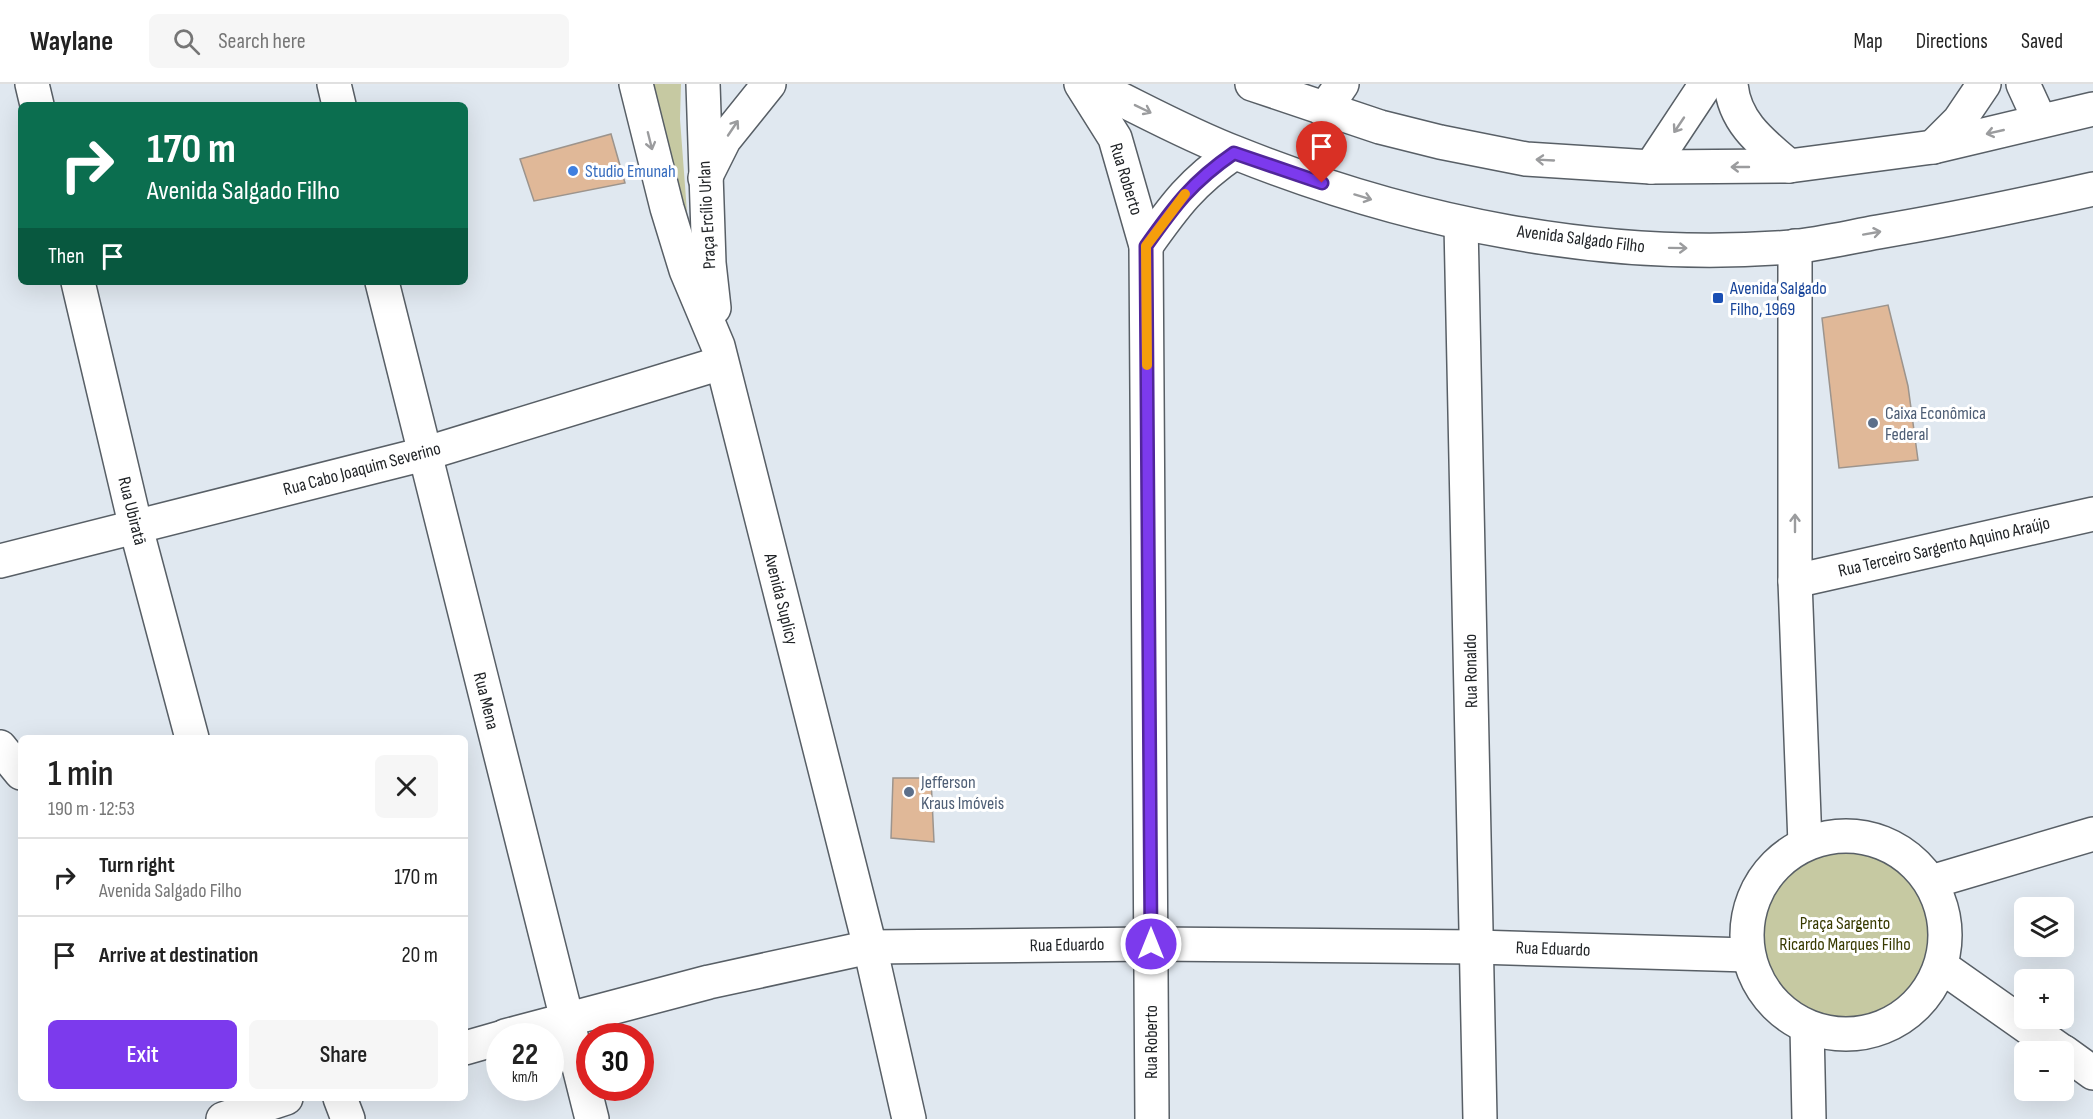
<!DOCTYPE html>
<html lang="en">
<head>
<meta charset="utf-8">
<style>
	body { margin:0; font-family:"Sofia Sans Condensed",sans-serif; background:#f6f6f6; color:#222; height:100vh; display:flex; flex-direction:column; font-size:22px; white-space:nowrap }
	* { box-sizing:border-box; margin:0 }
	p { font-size:20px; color:#767676 }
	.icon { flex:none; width:33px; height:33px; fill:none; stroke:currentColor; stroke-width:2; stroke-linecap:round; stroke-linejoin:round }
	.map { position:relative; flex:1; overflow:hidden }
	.drawer { position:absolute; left:18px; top:651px; width:450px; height:366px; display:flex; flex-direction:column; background:#fff; border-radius:9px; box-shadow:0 6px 24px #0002 }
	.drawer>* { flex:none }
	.top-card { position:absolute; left:18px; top:18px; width:450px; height:183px; border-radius:9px; box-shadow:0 6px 24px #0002; background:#0b6e4f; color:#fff; overflow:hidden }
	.tools { position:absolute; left:2014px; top:813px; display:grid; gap:12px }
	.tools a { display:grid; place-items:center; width:60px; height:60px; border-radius:9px; background:#fff; box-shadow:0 6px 24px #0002; font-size:30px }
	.speed { position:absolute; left:486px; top:939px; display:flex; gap:12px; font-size:30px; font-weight:700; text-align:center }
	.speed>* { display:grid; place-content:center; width:78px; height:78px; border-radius:50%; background:#fff; box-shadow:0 6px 24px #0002; line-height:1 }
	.speed small { font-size:15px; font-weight:400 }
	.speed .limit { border:9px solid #d22; background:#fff; color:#111 }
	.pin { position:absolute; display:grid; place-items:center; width:51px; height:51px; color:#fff; margin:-62px -26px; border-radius:50% 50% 50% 0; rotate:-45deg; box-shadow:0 0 6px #0007 }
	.pin .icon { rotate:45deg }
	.me { position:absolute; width:66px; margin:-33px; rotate:0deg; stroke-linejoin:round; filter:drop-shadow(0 0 4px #0008) }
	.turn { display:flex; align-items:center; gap:21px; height:126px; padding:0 30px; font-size:27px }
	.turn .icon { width:78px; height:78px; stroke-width:2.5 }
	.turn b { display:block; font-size:42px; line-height:51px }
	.then { display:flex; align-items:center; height:57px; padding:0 30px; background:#0003; gap:12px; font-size:22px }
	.round { display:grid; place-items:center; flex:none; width:63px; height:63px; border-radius:9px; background:#f6f6f6 }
	.headline { display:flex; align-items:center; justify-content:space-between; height:102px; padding:0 30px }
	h1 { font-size:36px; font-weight:600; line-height:45px }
	.cta { display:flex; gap:12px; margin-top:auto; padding:12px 30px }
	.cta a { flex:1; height:69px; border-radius:9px; background:#7c3aed; color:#fff; font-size:24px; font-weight:600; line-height:69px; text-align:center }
	.cta a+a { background:#f6f6f6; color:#222 }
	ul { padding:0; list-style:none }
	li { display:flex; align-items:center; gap:18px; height:78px; padding:0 30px; border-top:2px solid #e0e0e0 }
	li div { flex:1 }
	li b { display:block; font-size:22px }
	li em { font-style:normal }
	header { display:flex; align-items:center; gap:36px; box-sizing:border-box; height:84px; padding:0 30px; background:#fff; border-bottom:2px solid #e0e0e0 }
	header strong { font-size:28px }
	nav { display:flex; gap:33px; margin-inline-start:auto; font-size:21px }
	.search { width:420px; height:54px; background:#f6f6f6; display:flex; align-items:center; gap:15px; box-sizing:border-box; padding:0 21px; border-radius:9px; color:#767676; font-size:22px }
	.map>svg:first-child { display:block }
	.green { fill:#c6c9a2 }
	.building { fill:#e0b898; stroke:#9c948d; stroke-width:1.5 }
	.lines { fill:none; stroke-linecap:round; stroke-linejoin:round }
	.minor-casing { stroke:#585f66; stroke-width:36 }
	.major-casing { stroke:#585f66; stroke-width:36 }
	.minor { stroke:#fff; stroke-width:33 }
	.major { stroke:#fff; stroke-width:33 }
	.oneway { stroke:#9b9c9e }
	.route-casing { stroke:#51269a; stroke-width:15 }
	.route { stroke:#7c3aed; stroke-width:10 }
	.slow { stroke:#f59e0b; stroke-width:10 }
	.shop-dot { fill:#3f7fe0; stroke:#fff; stroke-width:2 }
	.transit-dot { fill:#1a4fb4; stroke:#fff; stroke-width:2 }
	.service-dot { fill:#5c6f8a; stroke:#fff; stroke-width:2 }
	.labels { text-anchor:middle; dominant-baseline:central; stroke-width:6; stroke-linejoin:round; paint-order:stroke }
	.shop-label { font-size:18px; fill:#366cbe; stroke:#fff; text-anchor:start }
	.street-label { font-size:18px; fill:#212427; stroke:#fff }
	.transit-label { font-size:18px; fill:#164399; stroke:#fff; text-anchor:start }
	.service-label { font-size:18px; fill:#4e5e75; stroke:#fff; text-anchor:start }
	.park-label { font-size:18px; fill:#383a00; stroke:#fff }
</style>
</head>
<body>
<header>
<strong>Waylane</strong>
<div class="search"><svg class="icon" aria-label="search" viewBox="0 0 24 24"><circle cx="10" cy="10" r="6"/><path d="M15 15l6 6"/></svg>Search here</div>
<nav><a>Map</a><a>Directions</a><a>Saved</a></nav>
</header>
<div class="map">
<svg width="2093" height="1035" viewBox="0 0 2093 1035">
	<rect width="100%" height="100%" fill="#e0e8f0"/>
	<g class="green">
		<path d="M653,0H681L680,35L689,155Z"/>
		<circle cx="1845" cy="850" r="92"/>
	</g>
	<g class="building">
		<path d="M611,50L625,99L534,117L520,75Z"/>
		<path d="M1888,221L1908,302L1918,376L1839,384L1822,234Z"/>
		<path d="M893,694H931L934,758L891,754Z"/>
	</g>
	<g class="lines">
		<defs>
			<g id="minor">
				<path d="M32,0L37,21"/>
				<path d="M334,0L339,21"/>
				<path d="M636,0L667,124L686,186L718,262L870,863L909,1035"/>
				<path d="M703,0L709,179L714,224"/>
				<path d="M1081,0L1115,54L1146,162L1152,1035"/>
				<path d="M1731,0C1734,38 1762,59 1789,82"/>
				<path d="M2023,0L2040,37"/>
				<path d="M1324,26L1342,0"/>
				<path d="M1933,63L1959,37L1984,0"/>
				<path d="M1651,83L1706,0"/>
				<path d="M1461,140L1480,1035"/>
				<path d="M1146,162C1175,121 1192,98 1234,69"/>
				<path d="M1795,162V497L1805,760"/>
				<path d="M78,198L136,444L192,654"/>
				<path d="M382,198L592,1035"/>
				<path d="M0,477L424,370L721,279"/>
				<path d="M1795,497L2093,430"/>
				<path d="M0,663L21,689"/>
				<circle cx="1846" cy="851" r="99"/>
				<path d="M1931,798L2093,750"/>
				<path d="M1941,882L2063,968"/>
				<path d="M1807,943L1809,1035"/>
				<path d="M505,952L709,898L870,863L1151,860L1477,863L1748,871"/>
				<path d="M465,964L500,954"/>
				<path d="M2064,968L2093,989"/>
				<path d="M340,1014L348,1035"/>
				<path d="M223,1035L286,1014"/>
			</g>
			<g id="major">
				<path d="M1090,0C1138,23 1186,50 1236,69C1411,139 1603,178 1791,163C1820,160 1850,153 1878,148C1950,136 2022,121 2093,105"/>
				<path d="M1252,0L1380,43L1440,58L1526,75L1651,83L1789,82L1933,63L2093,25"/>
				<path d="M705,94L724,56L769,0"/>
			</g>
		</defs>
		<use href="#minor" class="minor-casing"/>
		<use href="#major" class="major-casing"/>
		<use href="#minor" class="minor"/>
		<use href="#major" class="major"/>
	</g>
	<defs><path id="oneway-shaft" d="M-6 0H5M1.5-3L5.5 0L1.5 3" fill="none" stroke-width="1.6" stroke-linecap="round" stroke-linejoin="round" transform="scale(1.5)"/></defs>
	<g class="oneway">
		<use href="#oneway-shaft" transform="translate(1143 25) rotate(26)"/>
		<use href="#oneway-shaft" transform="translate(1679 41) rotate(124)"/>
		<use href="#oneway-shaft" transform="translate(733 44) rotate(-56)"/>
		<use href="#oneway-shaft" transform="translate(1995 48) rotate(167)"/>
		<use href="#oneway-shaft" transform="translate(650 57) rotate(76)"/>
		<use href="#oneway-shaft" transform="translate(1545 76) rotate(-177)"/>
		<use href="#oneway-shaft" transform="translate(1740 83) rotate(180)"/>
		<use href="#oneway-shaft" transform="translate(1363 113) rotate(17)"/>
		<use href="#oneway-shaft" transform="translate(1872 149) rotate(-10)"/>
		<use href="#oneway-shaft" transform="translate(1678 164) rotate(1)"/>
		<use href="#oneway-shaft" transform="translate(1795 439) rotate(-90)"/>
	</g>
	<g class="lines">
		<defs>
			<path id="route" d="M1151,860L1146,162C1175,121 1192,98 1234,69L1322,99"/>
		</defs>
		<use href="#route" class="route-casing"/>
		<use href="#route" class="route"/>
		<path class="slow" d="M1147,281L1146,162L1185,110"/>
	</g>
	<circle class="shop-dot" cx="573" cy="87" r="6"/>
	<rect class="transit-dot" x="1712" y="208" width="12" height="12" rx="3"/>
	<g class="service-dot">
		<circle cx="1873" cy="339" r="6"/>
		<circle cx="909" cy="708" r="6"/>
	</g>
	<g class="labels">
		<g class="shop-label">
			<text x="585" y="87">Studio Emunah</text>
		</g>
		<g class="street-label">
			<text transform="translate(1126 95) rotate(73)">Rua Roberto</text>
			<text transform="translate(707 131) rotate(-93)">Praça Ercílio Urlan</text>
			<text transform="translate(1581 155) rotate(7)">Avenida Salgado Filho</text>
			<text transform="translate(362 385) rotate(-15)">Rua Cabo Joaquim Severino</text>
			<text transform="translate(132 427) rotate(76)">Rua Ubiratã</text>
			<text transform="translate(1944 463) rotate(-13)">Rua Terceiro Sargento Aquino Araújo</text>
			<text transform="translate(781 515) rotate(76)">Avenida Suplicy</text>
			<text transform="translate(1471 587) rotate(-91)">Rua Ronaldo</text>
			<text transform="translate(486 617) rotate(76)">Rua Mena</text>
			<text transform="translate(1067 861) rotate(-1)">Rua Eduardo</text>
			<text transform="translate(1553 865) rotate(2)">Rua Eduardo</text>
			<text transform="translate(1151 958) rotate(-90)">Rua Roberto</text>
		</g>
		<g class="transit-label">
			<text x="1730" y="204">Avenida Salgado<tspan x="1730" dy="21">Filho, 1969</tspan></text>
		</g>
		<g class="service-label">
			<text x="1885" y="329">Caixa Econômica<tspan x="1885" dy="21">Federal</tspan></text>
			<text x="921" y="698">Jefferson<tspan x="921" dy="21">Kraus Imóveis</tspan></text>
		</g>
		<g class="park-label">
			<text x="1845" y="839">Praça Sargento<tspan x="1845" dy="21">Ricardo Marques Filho</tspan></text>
		</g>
	</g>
</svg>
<div class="tools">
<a><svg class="icon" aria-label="layers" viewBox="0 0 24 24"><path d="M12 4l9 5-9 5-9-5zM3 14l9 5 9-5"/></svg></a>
<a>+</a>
<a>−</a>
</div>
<div class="speed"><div>22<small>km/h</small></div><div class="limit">30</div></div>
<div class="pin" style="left:1322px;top:99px;background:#d93025"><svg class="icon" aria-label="arrive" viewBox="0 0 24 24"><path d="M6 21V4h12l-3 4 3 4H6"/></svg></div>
<svg class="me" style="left:1151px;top:860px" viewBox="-20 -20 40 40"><circle r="17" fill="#7c3aed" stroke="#fff" stroke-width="3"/><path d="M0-11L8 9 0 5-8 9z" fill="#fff"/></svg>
<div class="top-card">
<div class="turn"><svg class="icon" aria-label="right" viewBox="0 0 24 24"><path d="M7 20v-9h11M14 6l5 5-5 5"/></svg><div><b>170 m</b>Avenida Salgado Filho</div></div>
<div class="then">Then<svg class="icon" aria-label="arrive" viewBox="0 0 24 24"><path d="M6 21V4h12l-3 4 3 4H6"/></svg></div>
</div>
<section class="drawer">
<div class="headline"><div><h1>1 min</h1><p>190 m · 12:53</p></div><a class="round"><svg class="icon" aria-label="close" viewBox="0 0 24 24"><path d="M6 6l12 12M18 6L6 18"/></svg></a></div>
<ul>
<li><svg class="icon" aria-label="right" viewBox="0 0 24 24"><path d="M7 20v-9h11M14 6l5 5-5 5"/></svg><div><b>Turn right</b><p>Avenida Salgado Filho</p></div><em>170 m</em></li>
<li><svg class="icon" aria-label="arrive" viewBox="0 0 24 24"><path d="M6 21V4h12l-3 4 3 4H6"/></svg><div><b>Arrive at destination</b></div><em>20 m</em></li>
</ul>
<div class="cta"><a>Exit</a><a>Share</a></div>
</section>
</div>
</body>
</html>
